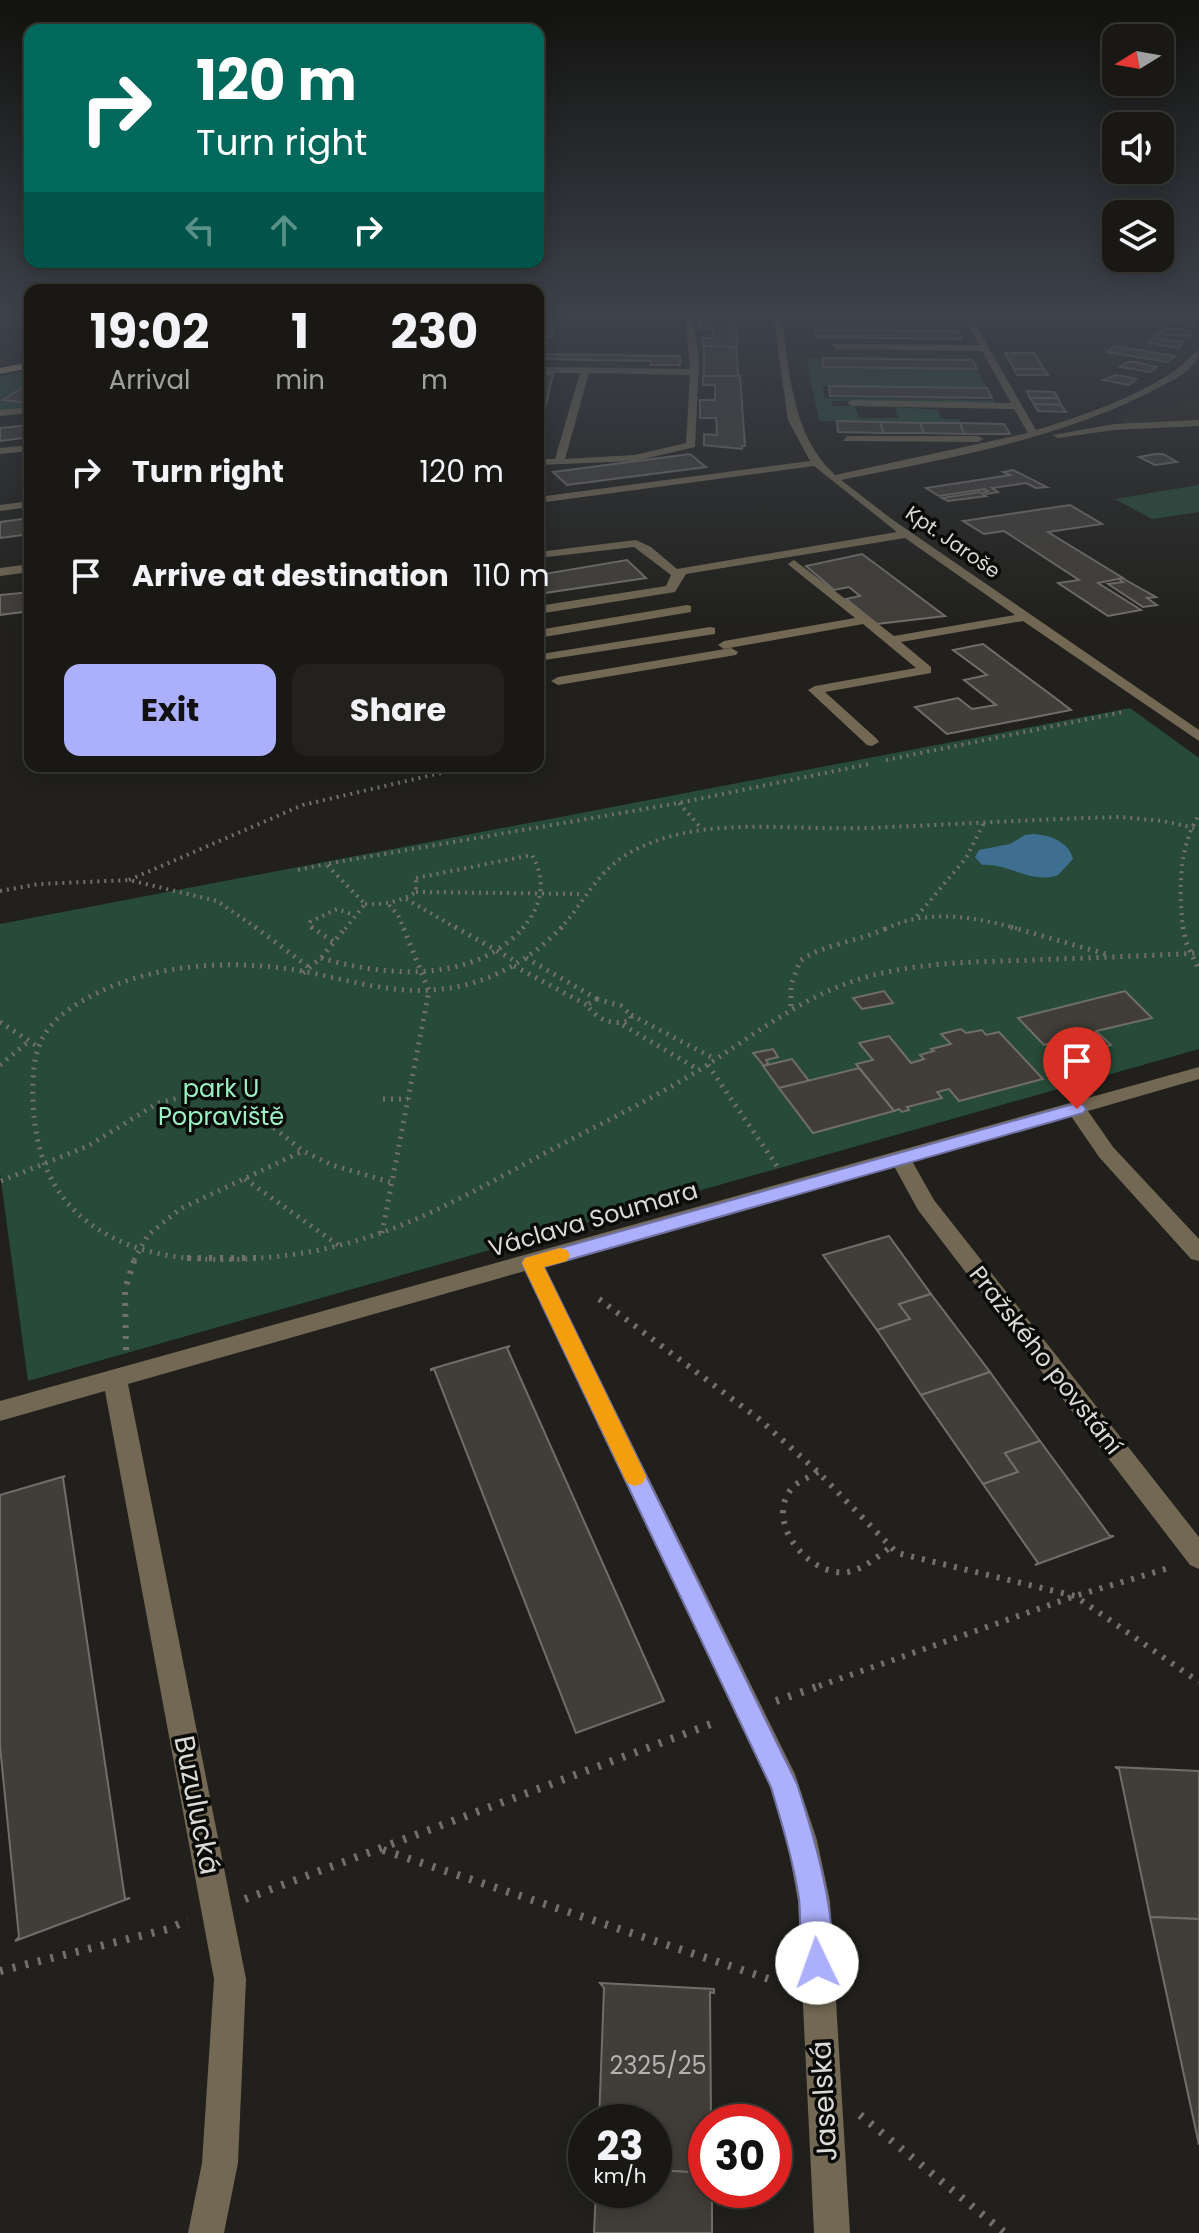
<!DOCTYPE html>
<html lang="en">
<head>
<meta charset="utf-8">
<style>
	body { margin:0; font-family:Poppins,sans-serif; background:#22211e; color:#f1f3f6; height:100vh; display:flex; flex-direction:column; font-size:30px; white-space:nowrap }
	* { box-sizing:border-box; margin:0 }
	p { font-size:26px; color:#9fa0a0 }
	.icon { flex:none; width:44px; height:44px; fill:none; stroke:currentColor; stroke-width:2; stroke-linecap:round; stroke-linejoin:round }
	.map { position:relative; flex:1; overflow:hidden }
	.side { position:absolute; left:24px; top:284px; width:520px; height:488px; display:flex; flex-direction:column; background:#191815; border-radius:16px; box-shadow:0 4px 20px #0003,0 0 0 2px #373734 }
	.side>* { flex:none }
	.top-card { position:absolute; left:24px; top:24px; width:520px; height:244px; border-radius:16px; box-shadow:0 4px 20px #0003,0 0 0 2px #373734; background:#00695c; color:#fff; overflow:hidden }
	.needle { width:52px; rotate:259deg }
	.controls { position:absolute; left:1102px; top:24px; display:grid; gap:16px }
	.controls a { display:grid; place-items:center; width:72px; height:72px; border-radius:16px; background:#191815; box-shadow:0 4px 20px #0003,0 0 0 2px #373734; font-size:40px }
	.speed { position:absolute; left:568px; top:2104px; display:flex; gap:16px; font-size:40px; font-weight:700; text-align:center }
	.speed>* { display:grid; place-content:center; width:104px; height:104px; border-radius:50%; background:#191815; box-shadow:0 4px 20px #0003,0 0 0 2px #373734; line-height:1 }
	.speed small { font-size:20px; font-weight:400 }
	.speed .limit { border:12px solid #d22; background:#fff; color:#111 }
	.pin { position:absolute; display:grid; place-items:center; width:68px; height:68px; color:#fff; margin:-82px -34px; border-radius:50% 50% 50% 0; rotate:-45deg; box-shadow:0 0 8px #0007 }
	.pin .icon { rotate:45deg }
	.me { position:absolute; width:88px; margin:-44px; rotate:357deg; stroke-linejoin:round; filter:drop-shadow(0 0 6px #0008) }
	.turn { display:flex; align-items:center; gap:28px; height:168px; padding:0 40px; font-size:36px }
	.turn .icon { width:104px; height:104px; stroke-width:2.5 }
	.turn b { display:block; font-size:56px; line-height:68px }
	.lanes { display:flex; align-items:center; height:76px; padding:0 40px; background:#0003; justify-content:center; gap:40px; direction:ltr }
	.lanes .off { opacity:.35 }
	.eta { display:flex; justify-content:space-evenly; align-items:center; height:136px; text-align:center }
	.eta b { font-size:48px; font-weight:700; line-height:56px }
	.action { display:flex; gap:16px; margin-top:auto; padding:16px 40px }
	.action a { flex:1; height:92px; border-radius:16px; background:#acaffb; color:#111; font-size:32px; font-weight:700; line-height:92px; text-align:center }
	.action a+a { background:#22211e; color:#f1f3f6 }
	ul { padding:0; list-style:none }
	li { display:flex; align-items:center; gap:24px; height:104px; padding:0 40px }
	li div { flex:1 }
	li b { display:block; font-size:30px }
	li em { font-style:normal }
	.map>svg:first-child { display:block }
	.built { fill:#2a271d }
	.green { fill:#274b38 }
	.water { fill:#3f6f90 }
	.building { fill:#413e39; stroke:#716e69; stroke-width:2 }
	.lines { fill:none; stroke-linecap:round; stroke-linejoin:round }
	.path-far3 { stroke:#71706c; stroke-width:4; stroke-dasharray:2 5; stroke-linecap:butt }
	.path-far2 { stroke:#71706c; stroke-width:5; stroke-dasharray:2 6; stroke-linecap:butt }
	.path-far1 { stroke:#71706c; stroke-width:6; stroke-dasharray:3 8; stroke-linecap:butt }
	.path { stroke:#71706c; stroke-width:8; stroke-dasharray:3 10; stroke-linecap:butt }
	.minor { fill:#726853; fill-rule:evenodd }
	.major { fill:#c6b085; fill-rule:evenodd }
	.route { fill:#acaffb; stroke:#7072a3; stroke-width:2 }
	.slow { fill:#f59e0b }
	.labels { text-anchor:middle; dominant-baseline:central; stroke-width:7; stroke-linejoin:round; paint-order:stroke }
	.far-street-label { font-size:20px; fill:#dbdad7; stroke:#0a0a08 }
	.park-label { font-size:24px; fill:#9bf1c4; stroke:#0a0a08 }
	.street-label { font-size:24px; fill:#dbdad7; stroke:#0a0a08 }
	.near-number-label { font-size:24px; fill:#b4b3b0 }
	.near-street-label { font-size:28px; fill:#dbdad7; stroke:#0a0a08 }
</style>
</head>
<body>
<div class="map">
<svg width="1199" height="2233" viewBox="0 0 1199 2233">
	<rect width="100%" height="100%" fill="#21201c"/>
	<path class="built" d="M1199,398V421L1124,424L1114,417Z"/>
	<g class="green">
		<path d="M806,358L819,359L821,367L977,370L987,388L823,386L824,398L993,400L995,404L832,401L833,406H855L859,418H898L895,407L938,410L941,419H959L960,423L819,421Z"/>
		<path d="M30,370V408L0,411V376Z"/>
		<path d="M1199,485V512L1152,519L1115,499Z"/>
		<path d="M1130,708L1199,758V1049L28,1381L0,1173V924Z"/>
	</g>
	<path class="water" d="M1034,834C1050,835 1069,842 1073,859L1058,875C1032,885 1009,863 982,865L975,857L979,850L1010,844L1025,835Z"/>
	<g class="building">
		<path d="M712,315H735L737,347L703,346L702,338H713V329L699,328V320H712Z"/>
		<path d="M1170,316L1196,318L1194,325L1176,323L1169,321Z"/>
		<path d="M538,323H555L552,337H544L543,342H538Z"/>
		<path d="M1168,328L1192,331L1189,336L1157,334Z"/>
		<path d="M815,330L958,331L962,339L817,337Z"/>
		<path d="M1153,338L1183,342L1178,348L1148,343Z"/>
		<path d="M704,346L736,347L738,376H704Z"/>
		<path d="M1115,346L1175,356L1167,362L1107,352Z"/>
		<path d="M1005,353H1034L1044,369H1014Z"/>
		<path d="M538,354L680,356V365H650L651,361L538,359Z"/>
		<path d="M822,358L972,360L977,369L823,367Z"/>
		<path d="M1128,362H1135L1157,367L1150,372L1120,367Z"/>
		<path d="M1014,369H1044L1048,375H1017Z"/>
		<path d="M538,374H553L538,439Z"/>
		<path d="M1116,375L1136,379L1129,385L1103,380Z"/>
		<path d="M703,376H740L745,446H742V449L704,445V434L717,435L716,418H700V400H715V385H703Z"/>
		<path d="M26,385H30V403L3,400Z"/>
		<path d="M829,386L987,388L992,398L830,396Z"/>
		<path d="M1027,391L1054,392L1058,398H1030Z"/>
		<path d="M1030,398H1058L1061,405L1034,404Z"/>
		<path d="M1034,404L1061,405L1066,412L1038,411Z"/>
		<path d="M837,421L880,422L884,433L838,432Z"/>
		<path d="M880,422L920,423L924,433H884Z"/>
		<path d="M920,423H960L964,434L924,433Z"/>
		<path d="M960,423L1004,424L1010,434H964Z"/>
		<path d="M30,425V437L0,441V428Z"/>
		<path d="M690,454L706,467L567,485L553,472Z"/>
		<path d="M1155,454H1163L1177,462L1155,465L1139,457Z"/>
		<path d="M1013,470L1047,487L1036,488L1026,483L992,488L998,492L987,494L984,492L988,491L985,489L939,496L926,488L1010,475L1003,472Z"/>
		<path d="M980,492L986,496L948,501L942,498Z"/>
		<path d="M1070,505L1102,524L1048,532L1123,578L1098,583L1141,610L1108,616L1058,583L1079,580L1004,531L984,534L963,521Z"/>
		<path d="M30,518V534L0,538V522Z"/>
		<path d="M862,554L877,565L945,616L877,624L846,599L860,596L849,587L834,590L806,566Z"/>
		<path d="M627,560L646,578L538,594V575Z"/>
		<path d="M1122,578L1156,597L1147,598L1157,605L1143,607L1108,584L1123,582L1119,579Z"/>
		<path d="M21,593H30V611L0,615V595Z"/>
		<path d="M983,644L1058,700L1071,710L947,734L915,707L958,698L972,709L996,705L964,680L987,675L953,650Z"/>
		<path d="M884,991L893,1003L862,1009L853,998Z"/>
		<path d="M1125,991L1152,1018L1096,1031L1111,1045L1053,1061L1048,1056L1065,1051L1055,1042L1044,1045L1018,1018Z"/>
		<path d="M961,1029L966,1033L982,1030L986,1035L999,1032L1043,1079L959,1101L949,1089L937,1092L942,1098L907,1107L909,1110L902,1112L899,1109L894,1111L856,1064L873,1060L859,1043L889,1036L911,1063L924,1059L920,1055L934,1051L931,1049L951,1044L941,1034Z"/>
		<path d="M773,1049L778,1057L766,1060L768,1063L764,1066L753,1053Z"/>
		<path d="M792,1059L809,1081L779,1088L763,1066Z"/>
		<path d="M859,1068L894,1111L813,1133L779,1088Z"/>
		<path d="M889,1236L931,1294L899,1304L910,1319L877,1330L823,1255Z"/>
		<path d="M931,1294L990,1372L921,1395L877,1330L910,1319L899,1304Z"/>
		<path d="M510,1346L507,1348L664,1701L576,1733L434,1369L431,1370V1369Z"/>
		<path d="M990,1372L1040,1441L1005,1453L1018,1472L983,1484L921,1395Z"/>
		<path d="M1040,1441L1110,1536H1114L1035,1565L1038,1563L983,1484L1018,1472L1005,1453Z"/>
		<path d="M65,1476L63,1478L125,1899L130,1898L15,1941L19,1937L0,1746V1495Z"/>
		<path d="M1115,1767L1199,1771V1919L1150,1917L1119,1769Z"/>
		<path d="M1150,1917L1199,1919V2145Z"/>
		<path d="M600,1983L714,1989V1993L710,1992L711,2122H706V2173L654,2170V2122H599L604,1988Z"/>
		<path d="M654,2170L706,2173V2190H712V2233H594L596,2190H654Z"/>
	</g>
	<g class="lines">
		<g class="path-far3">
			<path d="M886,760L1123,712"/>
			<path d="M679,803L701,828"/>
			<path d="M298,870L326,864"/>
			<path d="M416,878L532,855C547,882 542,906 522,929"/>
			<path d="M129,880L303,805L471,766"/>
			<path d="M0,891L39,884L129,880L217,901L258,929"/>
			<path d="M416,892L583,894"/>
			<path d="M406,899L458,929"/>
			<path d="M365,904C384,905 399,902 416,892V876"/>
			<path d="M389,905L398,915L404,929"/>
			<path d="M917,916L966,858L985,821"/>
			<path d="M312,929L310,922L337,909L354,915"/>
			<path d="M345,929L365,904L326,864L679,803L869,764"/>
			<path d="M560,929C582,905 596,874 624,856C694,813 786,831 864,828C949,825 1035,819 1120,817L1163,821L1199,829"/>
			<path d="M885,929C928,908 975,917 1019,929"/>
			<path d="M1183,929C1179,891 1178,848 1199,815"/>
		</g>
		<g class="path-far2">
			<path d="M255,927L310,968"/>
			<path d="M311,927L334,942"/>
			<path d="M455,927L517,962"/>
			<path d="M562,927C530,960 489,984 442,989C396,995 352,981 307,972C237,959 159,962 95,994C42,1021 31,1044 33,1103C36,1168 61,1215 122,1242C161,1259 205,1261 247,1259C372,1252 442,1208 549,1151C598,1125 648,1101 696,1072C746,1041 792,1003 848,983C906,962 971,962 1032,960C1088,958 1143,956 1199,953"/>
			<path d="M1011,927L1109,955"/>
			<path d="M1183,927L1186,942L1199,970"/>
			<path d="M321,958C386,977 474,984 524,927"/>
			<path d="M526,958L597,999"/>
			<path d="M514,966L587,1005"/>
			<path d="M303,973L321,958L346,927"/>
			<path d="M597,999L621,1006L631,1015V1020C613,1026 598,1021 587,1005Z"/>
			<path d="M791,1006V985L800,961C822,944 862,941 889,927"/>
			<path d="M631,1015L715,1059"/>
			<path d="M0,1022L37,1046"/>
			<path d="M623,1025L699,1070"/>
			<path d="M0,1065L28,1042"/>
			<path d="M708,1065L779,1169"/>
			<path d="M383,1099H408"/>
			<path d="M245,1179L338,1245"/>
			<path d="M1,1181L88,1146L158,1103L202,1092L236,1098L303,1151L332,1165L390,1182"/>
			<path d="M382,1233L429,991L403,927"/>
			<path d="M134,1260L148,1235L180,1209L303,1151"/>
		</g>
		<g class="path-far1">
			<path d="M187,1258H262"/>
			<path d="M599,1299L759,1419L818,1472L897,1553L1075,1596L1199,1682"/>
			<path d="M126,1350L125,1289L135,1258"/>
			<path d="M818,1472C810,1477 798,1481 792,1488C763,1522 810,1578 848,1572C864,1569 878,1556 891,1547"/>
			<path d="M819,1686L1075,1596L1169,1568"/>
		</g>
		<g class="path">
			<path d="M776,1701L825,1684"/>
			<path d="M383,1850L775,1981"/>
			<path d="M245,1899L719,1721"/>
			<path d="M0,1971L168,1929L188,1920"/>
			<path d="M860,2115L1005,2233"/>
		</g>
		<g class="minor">
			<path d="M685,315H693L699,362L695,447L635,461L538,465V459H555L580,373H538V367L690,369ZM589,373L690,375L686,443L635,455L565,459Z"/>
			<path d="M773,315H781C790,372 791,434 835,475L1028,433L1014,409L852,406L847,403L852,400L1011,403L982,351L835,349L832,344L979,345L962,315H970L1036,430C1082,416 1129,400 1170,374C1181,367 1189,357 1199,350C1199,369 1171,381 1156,389C1058,440 949,458 841,480L893,520L1199,730V741L1023,621L901,642L931,667V673L825,692L877,739L879,742L872,746L867,745L808,690L815,686L916,668L863,624L724,649L718,645L724,641L855,618L790,566L788,564L794,560L894,636L1015,615L905,538L686,574L675,592L538,614V606L666,586L671,575L634,547L538,558V552L636,540L651,547L677,569L897,532L814,466L538,503V497L810,461L788,420Z"/>
			<path d="M30,407V413L0,416V410Z"/>
			<path d="M1199,420V426L1114,430L1058,438L1053,435L1114,424Z"/>
			<path d="M847,436H978L983,439L978,442L843,441Z"/>
			<path d="M30,445V451L0,454V448Z"/>
			<path d="M30,501V507L0,511V505Z"/>
			<path d="M30,564V572L0,576V568Z"/>
			<path d="M687,605L691,606V612L538,638V630Z"/>
			<path d="M710,627L715,628V634L538,661V655L541,654Z"/>
			<path d="M731,648L738,652L736,655L558,685L551,681L558,677Z"/>
			<path d="M1199,1067V1079L1088,1111L1113,1147L1199,1239V1261L1191,1259L1099,1157L1071,1116L912,1161L934,1200L1199,1537V1569L1190,1565L918,1210L894,1166L544,1266L795,1774L817,1840L830,1901L850,2233H814L798,1901L787,1840L770,1787L525,1271L128,1384L246,1979L238,2163L224,2233H188L202,2163L214,1979L105,1391L0,1421V1401Z"/>
		</g>
		<path class="major" d="M30,362V368L0,374V368Z"/>
	</g>
	<linearGradient id="sky" x2="0" y2="1"><stop stop-color="#12120f"/><stop offset="0.5" stop-color="#3d424b"/><stop offset="1" stop-color="#3d424b" stop-opacity="0"/></linearGradient>
	<rect width="1199" height="627" fill="url(#sky)"/>
	<path class="route" d="M1077,1103L1083,1105L1086,1109L1083,1113L544,1267L797,1784C811,1827 844,1932 827,1973L817,1978L807,1973C797,1950 802,1923 799,1898C793,1860 782,1824 771,1787L522,1263L525,1258L532,1256Z"/>
	<path class="slow" d="M560,1248L567,1250L570,1255L567,1261L544,1267L646,1476L643,1483L635,1486L627,1483L522,1263L525,1258Z"/>
	<g class="labels">
		<g class="far-street-label">
			<text transform="translate(953 542) rotate(35)">Kpt. Jaroše</text>
		</g>
		<g class="park-label">
			<text x="221" y="1088">park U<tspan x="221" dy="28">Popraviště</tspan></text>
		</g>
		<g class="street-label">
			<text transform="translate(593 1219) rotate(-16)">Václava Soumara</text>
			<text transform="translate(1046 1360) rotate(52)">Pražského povstání</text>
		</g>
		<g class="near-number-label">
			<text x="658" y="2065">2325/25</text>
		</g>
		<g class="near-street-label">
			<text transform="translate(197 1805) rotate(79)">Buzulucká</text>
			<text transform="translate(824 2101) rotate(-93)">Jaselská</text>
		</g>
	</g>
</svg>
<div class="controls">
<a><svg class="needle" viewBox="-14 -14 28 28"><path d="M0-13l5 13h-10z" fill="#e53935"/><path d="M0 13l5-13h-10z" fill="#9fa0a0"/></svg></a>
<a><svg class="icon" aria-label="sound" viewBox="0 0 24 24"><path d="M4 9h4l5-4v14l-5-4H4zM17 9q2 3 0 6"/></svg></a>
<a><svg class="icon" aria-label="layers" viewBox="0 0 24 24"><path d="M12 4l9 5-9 5-9-5zM3 14l9 5 9-5"/></svg></a>
</div>
<div class="speed"><div>23<small>km/h</small></div><div class="limit">30</div></div>
<div class="pin" style="left:1077px;top:1109px;background:#d93025"><svg class="icon" aria-label="arrive" viewBox="0 0 24 24"><path d="M6 21V4h12l-3 4 3 4H6"/></svg></div>
<svg class="me" style="left:817px;top:1963px" viewBox="-20 -20 40 40"><circle r="19" fill="#fff"/><path d="M0-13L10 11 0 6-10 11z" fill="#acaffb"/></svg>
<div class="top-card">
<div class="turn"><svg class="icon" aria-label="right" viewBox="0 0 24 24"><path d="M7 20v-9h11M14 6l5 5-5 5"/></svg><div><b>120 m</b>Turn right</div></div>
<div class="lanes"><svg class="icon off" aria-label="left" viewBox="0 0 24 24"><path d="M17 20v-9H6M10 6l-5 5 5 5"/></svg><svg class="icon off" aria-label="ahead" viewBox="0 0 24 24"><path d="M12 20V5M6 11l6-6 6 6"/></svg><svg class="icon" aria-label="right" viewBox="0 0 24 24"><path d="M7 20v-9h11M14 6l5 5-5 5"/></svg></div>
</div>
<section class="side">
<div class="eta">
<div><b>19:02</b><p>Arrival</p></div>
<div><b>1</b><p>min</p></div>
<div><b>230</b><p>m</p></div>
</div>
<ul>
<li><svg class="icon" aria-label="right" viewBox="0 0 24 24"><path d="M7 20v-9h11M14 6l5 5-5 5"/></svg><div><b>Turn right</b></div><em>120 m</em></li>
<li><svg class="icon" aria-label="arrive" viewBox="0 0 24 24"><path d="M6 21V4h12l-3 4 3 4H6"/></svg><div><b>Arrive at destination</b></div><em>110 m</em></li>
</ul>
<div class="action"><a>Exit</a><a>Share</a></div>
</section>
</div>
</body>
</html>
